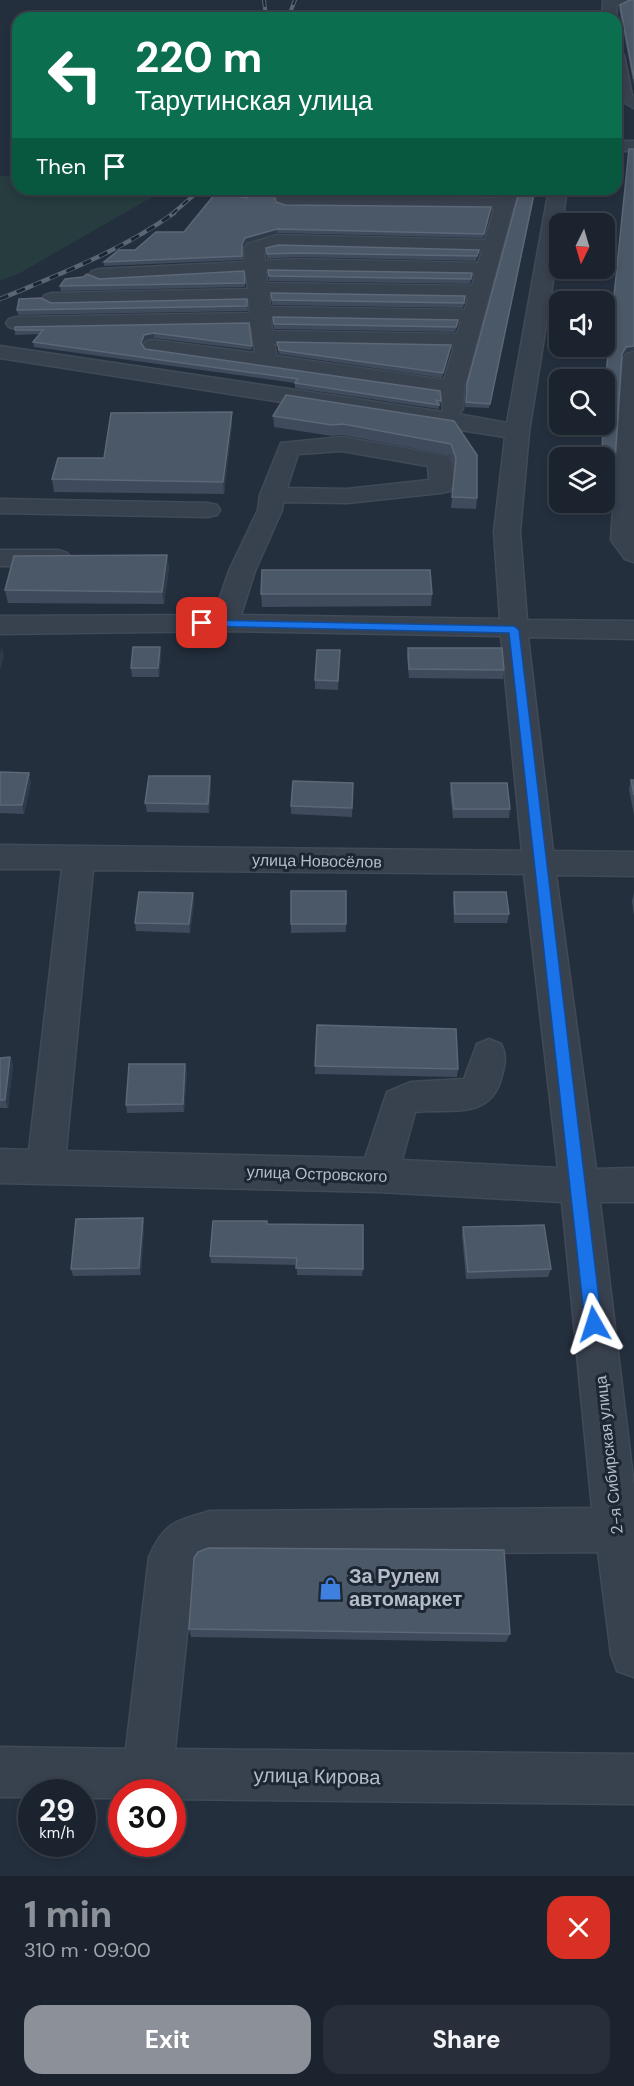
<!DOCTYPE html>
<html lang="en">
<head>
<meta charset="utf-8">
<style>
	body { margin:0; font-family:"DM Sans",sans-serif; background:#282f3a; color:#f1f3f6; height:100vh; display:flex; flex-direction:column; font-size:22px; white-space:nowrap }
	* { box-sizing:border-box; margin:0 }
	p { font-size:20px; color:#a0a4aa }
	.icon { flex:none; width:33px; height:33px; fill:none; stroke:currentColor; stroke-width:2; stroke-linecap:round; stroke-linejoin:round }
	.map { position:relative; height:1876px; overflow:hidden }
	.drawer { display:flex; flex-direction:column; background:#1b232e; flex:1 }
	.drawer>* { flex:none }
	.top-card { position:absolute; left:12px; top:12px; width:610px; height:183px; border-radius:18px; box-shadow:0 3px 9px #0003,0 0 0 2px #39404a; background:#0b6e4f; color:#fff; overflow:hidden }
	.needle { width:39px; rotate:185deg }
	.controls { position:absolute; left:549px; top:213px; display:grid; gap:12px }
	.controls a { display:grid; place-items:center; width:66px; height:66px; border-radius:12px; background:#1b232e; box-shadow:0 3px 9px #0003,0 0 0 2px #39404a; font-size:30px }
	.speed { position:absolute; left:18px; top:1779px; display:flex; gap:12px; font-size:30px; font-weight:700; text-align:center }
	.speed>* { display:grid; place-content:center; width:78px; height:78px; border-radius:50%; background:#1b232e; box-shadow:0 3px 9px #0003,0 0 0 2px #39404a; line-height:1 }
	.speed small { font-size:15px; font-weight:400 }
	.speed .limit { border:9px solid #d22; background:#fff; color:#111 }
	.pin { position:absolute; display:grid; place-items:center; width:51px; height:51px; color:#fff; margin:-26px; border-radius:12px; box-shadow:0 3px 9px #0006 }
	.me { position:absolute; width:66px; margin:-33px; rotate:354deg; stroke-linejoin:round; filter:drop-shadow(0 0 4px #0008) }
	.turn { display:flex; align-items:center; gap:21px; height:126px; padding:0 24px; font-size:27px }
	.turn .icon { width:78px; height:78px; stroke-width:2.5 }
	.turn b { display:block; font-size:42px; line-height:51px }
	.then { display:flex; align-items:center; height:57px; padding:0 24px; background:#0003; gap:12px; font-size:22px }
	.round { display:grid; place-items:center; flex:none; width:63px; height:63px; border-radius:18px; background:#282f3a }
	.overview { display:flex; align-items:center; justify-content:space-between; height:102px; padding:0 24px }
	h1 { font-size:36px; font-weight:800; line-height:45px; color:#8c9099 }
	.cta { display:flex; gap:12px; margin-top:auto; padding:12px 24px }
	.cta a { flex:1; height:69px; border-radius:18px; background:#8c9099; color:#fff; font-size:24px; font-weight:800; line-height:69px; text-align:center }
	.cta a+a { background:#282f3a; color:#f1f3f6 }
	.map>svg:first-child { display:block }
	.green { fill:#263c3f }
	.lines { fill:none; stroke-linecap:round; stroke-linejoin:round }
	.minor-casing { stroke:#414a57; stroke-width:3 }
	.minor { fill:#38414e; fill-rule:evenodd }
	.rail-far1-casing { stroke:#5a6575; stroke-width:4 }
	.rail-casing { stroke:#5a6575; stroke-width:4.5 }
	.rail-far1 { stroke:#1d2633; stroke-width:2; stroke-dasharray:7; stroke-linecap:butt }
	.rail { stroke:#1d2633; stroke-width:3; stroke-dasharray:9; stroke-linecap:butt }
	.wall { fill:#3f4b5c }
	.shaded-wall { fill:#2f3b4b }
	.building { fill:#4b5868; stroke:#5c6777; stroke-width:1.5 }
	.route { fill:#1a73e8; stroke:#114b97; stroke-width:1.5 }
	.labels { text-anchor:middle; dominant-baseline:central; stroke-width:6; stroke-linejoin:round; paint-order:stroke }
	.street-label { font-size:16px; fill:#b4bcc9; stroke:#1d2633 }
	.near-poi-label { font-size:20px; font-weight:bold; fill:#b4bcc9; stroke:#1d2633; text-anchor:start }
	.near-street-label { font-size:20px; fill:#b4bcc9; stroke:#1d2633 }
</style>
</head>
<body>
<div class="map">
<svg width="634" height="1876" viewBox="0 0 634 1876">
	<rect width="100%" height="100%" fill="#242f3e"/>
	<path class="green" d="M0,176H18V189H160L149,199L20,273L0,281Z"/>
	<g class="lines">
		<defs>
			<g id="minor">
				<path d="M603,0H629L627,3L617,5L616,19L602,18Z"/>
				<path d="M616,50L624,55L632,95L634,96V108L616,98Z"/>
				<rect x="616" y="141" width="18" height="10"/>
				<path d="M239,189H258C252,198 248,202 237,199L235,195Z"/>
				<path d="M500,189H518L464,388L463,409L458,414L507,423L549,189H567L562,224H560V237L529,432L520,532L527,620L634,621V639L528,637L553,851L634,852V876L556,875L596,1169L634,1168V1202H600L634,1486V1677L617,1671L611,1654L598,1552L210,1555L199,1559L194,1566L175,1749L634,1754V1804L172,1799V1792H122V1798H82V1792H32V1797H0V1747L126,1749L149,1557C164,1522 176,1521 210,1511L592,1508L562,1202L379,1192L0,1183V1149L29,1150L62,869H0V845L522,851L501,636L225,631L0,634V616L214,615L229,571L258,510L260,495L281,443L342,437L448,456C454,464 455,483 450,491L441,493L347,503L283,502L282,510L255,571L241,615L500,619L494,532L505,437L0,358V346L443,412L442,393L154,352L146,351L143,346L146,341L154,340L255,353L251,325L16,329L9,327L6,323L9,319L16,317L250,313L249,301L52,305L45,303L42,299L45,295L52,293L248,289L246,273L99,281L92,279L89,275L92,271L99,269L245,262L244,248L247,244L277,235L485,240L494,209L285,207L278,205L276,201L278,197L285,195L497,198ZM278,247L482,252L478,263L296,259L265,261L264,251ZM296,271L475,275L472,286L267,283L266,272ZM269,295L468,298L465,310L270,307ZM271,319L461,322L457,334L272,331ZM274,344L454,347L444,380L277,356ZM342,451L428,466L429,480L347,489L287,488L298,454ZM93,870L524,874L558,1168L402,1160L415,1112C451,1108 492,1121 502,1075C505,1063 507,1056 501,1044L489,1039L477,1044L464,1079L411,1082L387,1092L365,1158L66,1151Z"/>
				<path d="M634,352V562L625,559L611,540L623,359L626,354Z"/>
				<path d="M0,499L208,503L217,505L220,510L217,515L208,517L0,513Z"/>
				<path d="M0,550H58L67,553L71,558L67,563L58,566H0Z"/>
			</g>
		</defs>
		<use href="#minor" class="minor-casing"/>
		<use href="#minor" class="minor"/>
		<defs>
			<g id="rail-far1">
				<path d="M264,0L266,18"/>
				<path d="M288,18L295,0"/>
				<path d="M172,214L201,189"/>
			</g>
			<path id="rail" d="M0,299C60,274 121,251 174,213"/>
		</defs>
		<use href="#rail-far1" class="rail-far1-casing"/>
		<use href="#rail" class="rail-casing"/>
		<use href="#rail-far1" class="rail-far1"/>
		<use href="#rail" class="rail"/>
	</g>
	<g class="wall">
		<path d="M634,0V86L619,9L620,5Z"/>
		<path d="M634,149V350L625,352L621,358L611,509L603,502H604V458L560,457V453L601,455L603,424H604Z"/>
		<path d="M219,189H236L234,193L235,196L247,198L255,192L257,189H498L495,196L285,193L277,195L275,199L276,202L285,205L491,211L483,238L277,233L245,243L242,248L243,260L104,266V262L184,232Z"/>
		<path d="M536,189L489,408L465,407L467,384Z"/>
		<path d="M266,248L479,250L476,261L296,257L267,259Z"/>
		<path d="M268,270L472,273L470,284L269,281Z"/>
		<path d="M244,271L245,287L61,291L60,286Z"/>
		<path d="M271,293L465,300L463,308L272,305Z"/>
		<path d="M247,299L248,311L18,315L17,310L51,303Z"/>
		<path d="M273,317L458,324L455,332L274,329Z"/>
		<path d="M249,323L252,350L154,338L144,340L142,345L145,349L441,401L440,405H439V409L295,388V383L34,347L33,342L40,334L15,335V330Z"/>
		<path d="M277,342L451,345V349L442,378L279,354Z"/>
		<path d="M232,412V424L224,494L54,492L52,479L104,458Z"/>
		<path d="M273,416L454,421L477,498L476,509L451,508L455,468L450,455L342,435L332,436L274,427Z"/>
		<path d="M167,555L169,568L164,604L8,603L5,590Z"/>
		<path d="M261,594H432L431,606L262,607Z"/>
		<path d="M160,647L161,656L159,677H132L131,668Z"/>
		<path d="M408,648L504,670L503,679L409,678L407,657Z"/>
		<path d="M340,650L338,690L315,689V680Z"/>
		<path d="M0,772L31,782L24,814L0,813Z"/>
		<path d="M210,776L211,785L209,813L147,812L145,803Z"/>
		<path d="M631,780H634V815L629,789Z"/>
		<path d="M353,783L352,817L291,814V806Z"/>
		<path d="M451,783L510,809L509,818H453L450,792Z"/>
		<path d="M291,891H346V932L291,933Z"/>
		<path d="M454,892L509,914L507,923H454L453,901Z"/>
		<path d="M634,892V916L632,901Z"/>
		<path d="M193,893L194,902L190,933L136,931L135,923Z"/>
		<path d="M317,1025L458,1069L457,1077L315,1074Z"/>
		<path d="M10,1057L13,1065L8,1108H0V1058Z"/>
		<path d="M187,1072L184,1112L127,1113L126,1105Z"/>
		<path d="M143,1218L144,1226L141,1275L73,1276L71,1269Z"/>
		<path d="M267,1224L363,1269L362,1276L297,1275V1265L211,1263L210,1256Z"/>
		<path d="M463,1227L551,1269L548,1277L466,1279L462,1235Z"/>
		<path d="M189,1629L510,1634L506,1642L191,1637Z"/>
	</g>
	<g class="shaded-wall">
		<path d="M285,189V193L277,195L274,200V196L277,191Z"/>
		<path d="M277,229V233L245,243L242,248V244L245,238Z"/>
		<path d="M154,333V338L144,340L141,347V343L144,335Z"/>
		<path d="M451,345V349L442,378L443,373Z"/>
		<path d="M634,346V350L625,352L621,359L622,354L626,347Z"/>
		<path d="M232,412V424L224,494L223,482Z"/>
		<path d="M167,555L169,568L164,604L162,592Z"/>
		<path d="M160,647L161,656L159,677L158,668Z"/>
		<path d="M2,648L4,657L0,670V653Z"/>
		<path d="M29,773L31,782L24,814L22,805Z"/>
		<path d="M210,776L211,785L209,813L208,804Z"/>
		<path d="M193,893L194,902L190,933L189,924Z"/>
		<path d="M10,1057L13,1065L8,1108L5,1100Z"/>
		<path d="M185,1064L187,1072L184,1112L183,1104Z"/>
		<path d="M143,1218L144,1226L141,1275L139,1268Z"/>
	</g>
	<g class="building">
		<path d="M630,0H634V79L620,5Z"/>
		<path d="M629,149H634V346L626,347L622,354L612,505L604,498V458H560V453L602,456L603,424H604V394Z"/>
		<path d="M219,189H233L235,196L247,198L255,192L257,189H284L277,191L274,196L276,202L285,205L491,207L484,234L277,229L245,238L242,244V256L104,262L119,250H135L156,232H184Z"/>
		<path d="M311,189H497L496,192Z"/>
		<path d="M520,189H535L490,404L466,402L467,384Z"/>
		<path d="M278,245L479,250L477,256L296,253L267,254L266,248Z"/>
		<path d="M268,270L472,273L471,279L269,276Z"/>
		<path d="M244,271L245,283L60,286L65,279L83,277L87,274L99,279Z"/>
		<path d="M271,293L465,296L464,303L272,300Z"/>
		<path d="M41,298L51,303L247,299V306L17,310L19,299Z"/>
		<path d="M273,317L458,320L456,327L274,324Z"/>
		<path d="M249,323L252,346L154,333L144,335L141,343L145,349L440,391L441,401L436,400L439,405L295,383L298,379L33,342L43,330H15V327Z"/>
		<path d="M277,342L451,345L443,373L279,350Z"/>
		<path d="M286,395L454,421L477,455V498L452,497L456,458L451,444L343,424L332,425L273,416Z"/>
		<path d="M232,412L223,482L52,479L58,458H104L111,413Z"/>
		<path d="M167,555L162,592L5,590L14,556Z"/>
		<path d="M262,570H430L432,594H261Z"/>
		<path d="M133,647H160L158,668H131Z"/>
		<path d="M408,648H502L504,670L409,669Z"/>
		<path d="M317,650H340L338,681L315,680Z"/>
		<path d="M0,772L29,773L22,805H0Z"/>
		<path d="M149,776H210L208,804L145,803Z"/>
		<path d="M631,780H634V795Z"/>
		<path d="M293,781L353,783L352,808L291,806Z"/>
		<path d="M451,783H507L510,809H454Z"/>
		<rect x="291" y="891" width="55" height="33"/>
		<path d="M139,892L193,893L189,924L135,923Z"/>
		<path d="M454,892H506L509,914H455Z"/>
		<path d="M317,1025L456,1029L458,1069L315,1066Z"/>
		<path d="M10,1057L5,1100H0V1058Z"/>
		<path d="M129,1064H185L183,1104L126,1105Z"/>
		<path d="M143,1218L139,1268L71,1269L76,1219Z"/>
		<path d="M213,1221H267V1224L363,1225V1269L296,1268L297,1258L210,1256Z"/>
		<path d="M544,1225L551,1269L468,1272L463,1227Z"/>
		<path d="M208,1548L504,1550L510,1634L189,1629L194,1558L198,1552Z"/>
	</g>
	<path class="route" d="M202,620L514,626L519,630L602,1324L600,1330L594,1332L588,1330L585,1324L509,633L198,626L196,623Z"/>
	<defs>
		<symbol id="shop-bare" viewBox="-9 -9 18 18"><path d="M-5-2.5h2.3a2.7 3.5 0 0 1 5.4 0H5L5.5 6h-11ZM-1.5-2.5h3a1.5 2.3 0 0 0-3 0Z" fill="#3f7fe0" stroke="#1d2633" stroke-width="2.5" paint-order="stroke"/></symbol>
	</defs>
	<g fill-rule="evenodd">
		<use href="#shop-bare" x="314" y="1572" width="33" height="33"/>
	</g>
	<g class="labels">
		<g class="street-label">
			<text transform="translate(317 861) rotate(1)">улица Новосёлов</text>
			<text transform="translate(317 1174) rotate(2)">улица Островского</text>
			<text transform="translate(609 1455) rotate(-96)">2-я Сибирская улица</text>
		</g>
		<g class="near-poi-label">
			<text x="349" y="1576">За Рулем<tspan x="349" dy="23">автомаркет</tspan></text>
		</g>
		<g class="near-street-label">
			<text transform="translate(317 1776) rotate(1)">улица Кирова</text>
		</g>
	</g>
</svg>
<div class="controls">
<a><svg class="needle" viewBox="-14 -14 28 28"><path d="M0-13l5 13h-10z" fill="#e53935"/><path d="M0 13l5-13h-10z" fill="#a0a4aa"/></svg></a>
<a><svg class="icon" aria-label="sound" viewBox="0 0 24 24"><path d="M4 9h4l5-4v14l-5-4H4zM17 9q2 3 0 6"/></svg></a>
<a><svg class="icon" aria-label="search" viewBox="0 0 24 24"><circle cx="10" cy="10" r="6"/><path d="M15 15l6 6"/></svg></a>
<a><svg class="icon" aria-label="layers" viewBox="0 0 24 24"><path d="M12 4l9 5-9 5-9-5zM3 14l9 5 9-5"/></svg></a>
</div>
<div class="speed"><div>29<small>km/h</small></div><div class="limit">30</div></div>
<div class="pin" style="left:202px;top:623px;background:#d93025"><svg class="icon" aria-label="arrive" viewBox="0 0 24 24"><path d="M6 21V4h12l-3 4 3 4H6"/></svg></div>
<svg class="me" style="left:594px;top:1324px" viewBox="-20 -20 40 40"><path d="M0-17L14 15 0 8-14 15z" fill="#1a73e8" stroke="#fff" stroke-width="4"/></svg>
<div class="top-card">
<div class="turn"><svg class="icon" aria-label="left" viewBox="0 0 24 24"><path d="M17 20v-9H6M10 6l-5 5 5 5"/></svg><div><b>220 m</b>Тарутинская улица</div></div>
<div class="then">Then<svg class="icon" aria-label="arrive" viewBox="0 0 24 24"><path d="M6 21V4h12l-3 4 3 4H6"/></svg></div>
</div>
</div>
<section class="drawer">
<div class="overview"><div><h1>1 min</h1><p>310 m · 09:00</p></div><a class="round" style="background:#d93025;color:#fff"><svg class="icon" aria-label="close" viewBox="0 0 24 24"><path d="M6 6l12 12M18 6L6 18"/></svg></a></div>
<div class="cta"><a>Exit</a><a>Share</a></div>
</section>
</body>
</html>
